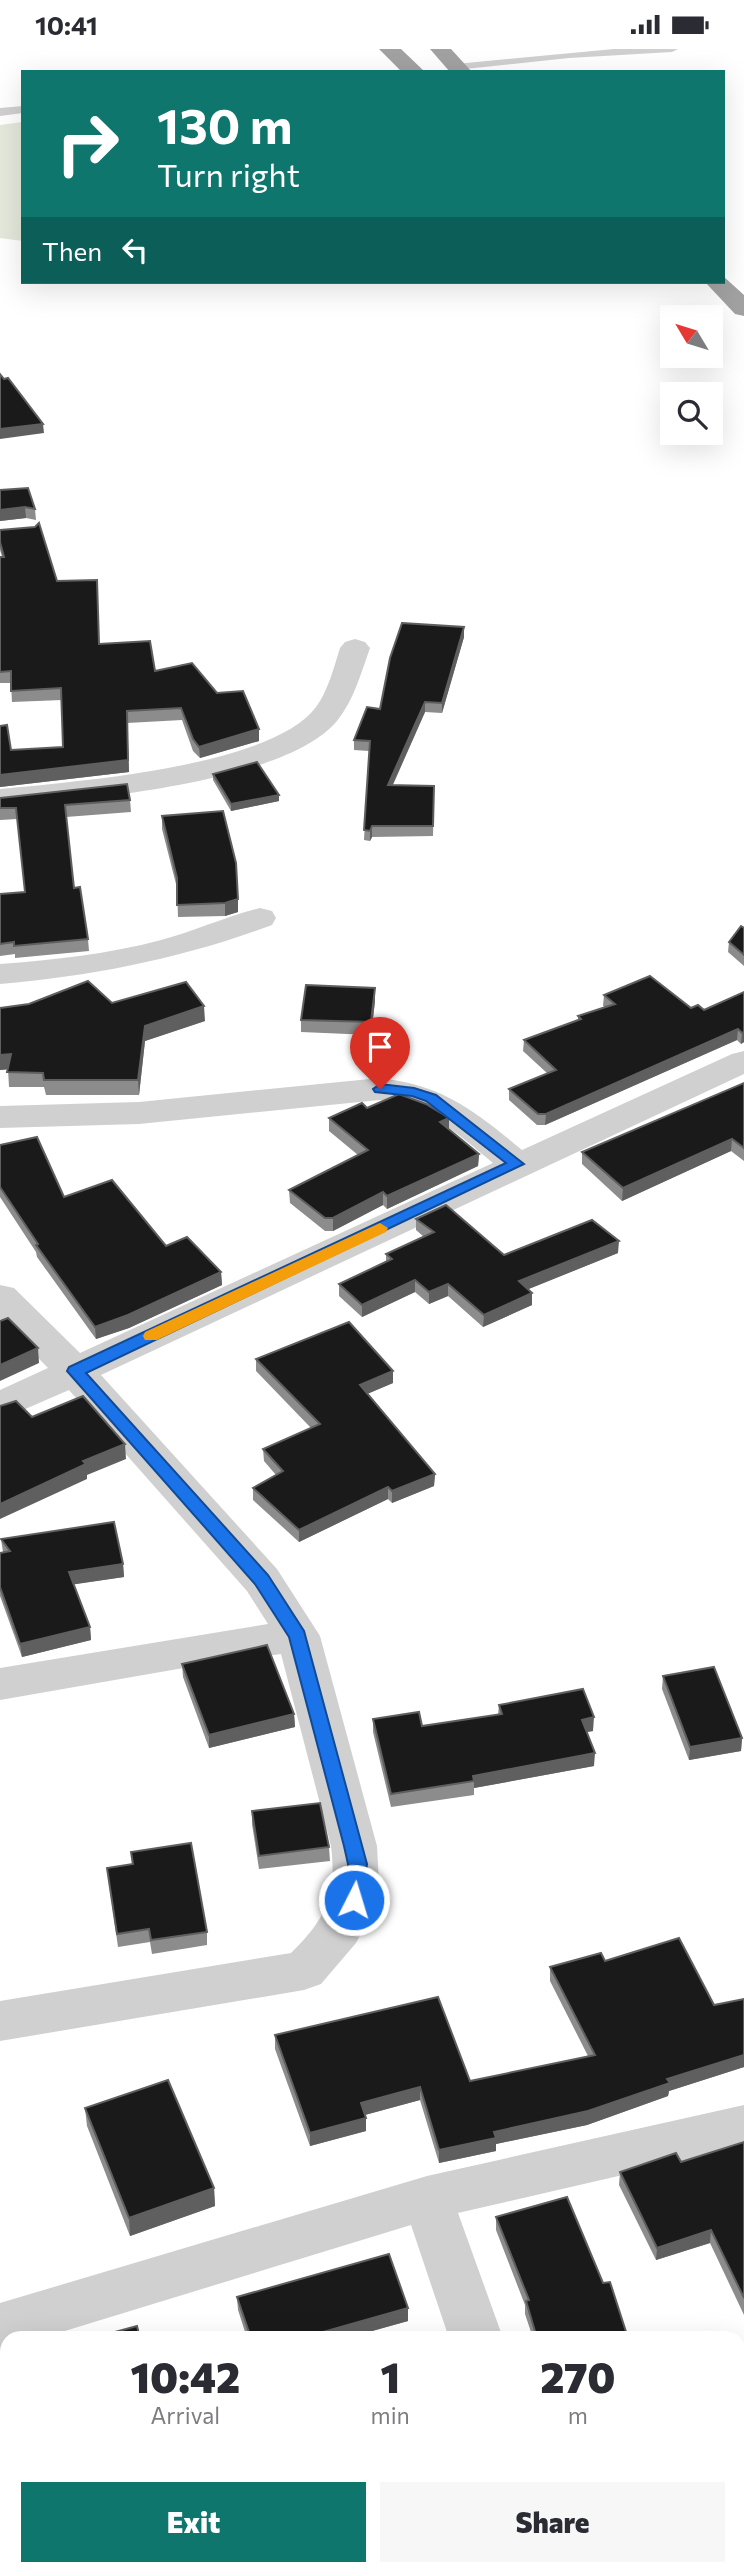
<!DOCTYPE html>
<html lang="en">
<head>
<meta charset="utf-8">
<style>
	body { margin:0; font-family:Commissioner,sans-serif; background:#f7f7f7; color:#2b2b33; height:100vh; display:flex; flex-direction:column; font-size:26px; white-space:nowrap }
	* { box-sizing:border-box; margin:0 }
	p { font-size:23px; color:#7c7c81 }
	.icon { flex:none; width:38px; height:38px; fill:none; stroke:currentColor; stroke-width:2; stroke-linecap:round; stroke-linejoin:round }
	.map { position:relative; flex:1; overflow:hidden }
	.sheet { position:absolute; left:0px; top:2282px; width:746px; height:245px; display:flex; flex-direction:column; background:#fff; border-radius:21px 21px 0 0; box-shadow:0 7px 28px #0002 }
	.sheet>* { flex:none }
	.hud { position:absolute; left:21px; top:21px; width:704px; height:214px; border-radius:0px; box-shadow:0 7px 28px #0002; background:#0f766e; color:#fff; overflow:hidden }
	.needle { width:46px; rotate:308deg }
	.controls { position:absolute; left:660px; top:256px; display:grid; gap:14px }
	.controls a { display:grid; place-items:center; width:63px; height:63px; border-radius:0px; background:#fff; box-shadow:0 7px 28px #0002; font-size:35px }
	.pin { position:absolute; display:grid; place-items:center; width:60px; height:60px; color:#fff; margin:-72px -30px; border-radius:50% 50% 50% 0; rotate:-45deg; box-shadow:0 0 7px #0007 }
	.pin .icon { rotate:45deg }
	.me { position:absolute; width:77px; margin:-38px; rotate:5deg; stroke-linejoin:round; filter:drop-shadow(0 0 5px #0008) }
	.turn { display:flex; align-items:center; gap:24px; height:147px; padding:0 21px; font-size:32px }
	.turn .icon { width:91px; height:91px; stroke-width:2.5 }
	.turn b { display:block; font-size:49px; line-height:60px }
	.then { display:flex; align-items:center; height:66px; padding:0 21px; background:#0003; gap:14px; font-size:26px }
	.eta { display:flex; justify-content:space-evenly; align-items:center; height:119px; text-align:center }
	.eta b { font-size:42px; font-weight:800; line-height:49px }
	.button { display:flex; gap:14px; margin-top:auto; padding:14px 21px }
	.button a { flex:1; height:80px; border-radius:0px; background:#0f766e; color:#fff; font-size:28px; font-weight:800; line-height:80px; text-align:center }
	.button a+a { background:#f7f7f7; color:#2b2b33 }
	.status { display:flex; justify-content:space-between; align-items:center; height:49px; padding:0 35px; background:#fff; direction:ltr }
	.status svg { height:19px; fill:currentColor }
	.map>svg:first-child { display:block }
	.green { fill:#e4e9dc }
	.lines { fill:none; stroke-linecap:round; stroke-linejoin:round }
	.service { fill:#d0d0d0; fill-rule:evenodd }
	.minor { fill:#d0d0d0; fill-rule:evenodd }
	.trunk { fill:#a2a2a2; fill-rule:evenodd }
	.wall { fill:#8c8c8c }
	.shaded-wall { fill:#5f5f5f }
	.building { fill:#1a1a1a; stroke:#5f5f5f; stroke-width:2 }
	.route { fill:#1a73e8; stroke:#114b97; stroke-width:2 }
	.slow { fill:#f59e0b }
</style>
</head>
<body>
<div class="status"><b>10:41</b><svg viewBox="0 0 49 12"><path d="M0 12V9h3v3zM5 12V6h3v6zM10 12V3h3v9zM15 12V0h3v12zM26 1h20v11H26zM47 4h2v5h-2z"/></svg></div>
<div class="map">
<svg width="744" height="2527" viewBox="0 0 744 2527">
	<rect width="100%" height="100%" fill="#fff"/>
	<path class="green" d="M23,73V192L0,189V76Z"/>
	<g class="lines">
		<g class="service">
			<path d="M614,0H678L672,3L569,9L456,21L450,18L456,15Z"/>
			<path d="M413,18L417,19V23H386Z"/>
			<path d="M23,57V64L0,67V59Z"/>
		</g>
		<g class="minor">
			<path d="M355,590L365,593L370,599C361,624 354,651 337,672C284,735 81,751 0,758V740C72,733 272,718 316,658C328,642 334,618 340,599L345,593Z"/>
			<path d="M260,859L272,862L276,869L272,876C184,909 94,927 0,935V915C54,911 109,905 161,891C195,882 227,867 260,859Z"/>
			<path d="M744,1002V1025L101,1326L277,1520L320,1587L377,1797L379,1834L371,1866L356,1894L321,1935L304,1941L0,1992V1952L291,1904C326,1870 337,1846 331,1797L281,1605L195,1617L0,1651V1619L268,1575L247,1542L69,1341L0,1371V1341L48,1319L0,1270V1236L14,1239L80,1304L493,1114C458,1085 427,1056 380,1051L139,1075L0,1079V1057L139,1053L380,1029C443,1036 475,1062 522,1101L732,1005Z"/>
			<path d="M744,2056V2098L458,2164L503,2289H449L411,2176L42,2289H7V2300L0,2302V2254L427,2127Z"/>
			<path d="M529,2520H585L587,2527H531Z"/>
		</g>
		<g class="trunk">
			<path d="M379,0H401L425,23H402Z"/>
			<path d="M430,0H451L472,23H450Z"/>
			<path d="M723,227L744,246V267L735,265L705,233H723Z"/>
		</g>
	</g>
	<g class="wall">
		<path d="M0,441L35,460L36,471L26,469L0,472Z"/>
		<path d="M0,481L57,532L99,595L155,622L217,644L259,692L200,709L193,702L182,671L127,674L129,723L0,738V677L11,701L63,698L62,651L12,653L11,634H0V508H2L0,501Z"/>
		<path d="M464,578V588L442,664L425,663L393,736L434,737L433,787L372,788L370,792L364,791L369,702L354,701V691L380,660Z"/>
		<path d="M213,725L279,752L231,762L213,731Z"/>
		<path d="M0,749L130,751L131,763L66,768L74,839L88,890L89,902L15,909V905L0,907V845L25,843L17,770L0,771Z"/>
		<path d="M162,767L238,863L225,867L178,868L177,839L162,780Z"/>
		<path d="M744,879V917L728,903L729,893Z"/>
		<path d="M744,943V993L741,995L737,991L545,1076H537L509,1051V1040L548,1025L523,1002L524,991L578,971V967L605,958L603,957L604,946L704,961Z"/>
		<path d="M375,952L371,986L301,983V971Z"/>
		<path d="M112,954L205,972L145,992L139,1046H46L44,1038H9L8,1020L0,1021V959Z"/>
		<path d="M744,1034V1112L731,1102L622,1152L582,1115V1103Z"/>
		<path d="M367,1059L449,1069V1080L479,1105L478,1117L387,1160L383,1156L333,1182H325L290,1154L289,1141L358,1106L329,1082V1069Z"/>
		<path d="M0,1096L64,1148L221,1223L222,1236L129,1279L96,1290L37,1208L36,1203L0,1148Z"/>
		<path d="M416,1170L504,1206L618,1204L528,1240L532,1256L483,1278L448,1247L429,1255L415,1243L362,1268L339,1247V1235L386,1212V1205L424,1188L416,1181Z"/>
		<path d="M256,1310L393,1322V1334L367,1345L435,1425L434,1437L392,1454L388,1450L299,1493L253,1451V1439L276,1426L264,1412L263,1400L311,1379L256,1322Z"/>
		<path d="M1,1490L123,1515L124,1528L74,1535L90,1578L91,1591L22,1608L0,1547V1504L3,1503Z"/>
		<path d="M182,1615L294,1665L295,1678L209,1699L183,1628Z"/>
		<path d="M663,1627L742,1689L741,1702L689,1711L662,1640Z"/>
		<path d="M499,1656L593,1682L587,1683L594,1717L474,1739V1746L391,1758L373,1683V1670L422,1677L498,1666Z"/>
		<path d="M252,1762L329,1798L330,1812L259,1820L252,1775Z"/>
		<path d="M131,1803L207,1883V1896L152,1905L150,1893L118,1898L107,1819L132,1815Z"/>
		<path d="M605,1912L714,1956L744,1950V2018L669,2042L668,2047L587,2076L496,2095V2102L439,2114L420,2051L365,2066L366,2069V2082L310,2097L275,2000V1986L470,2032L588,2007L550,1932V1918Z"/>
		<path d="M85,2059L214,2139L215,2157L130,2187L87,2077Z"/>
		<path d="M744,2093V2266L710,2194L656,2211L619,2136L620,2123L681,2113Z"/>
		<path d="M496,2168L603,2234L628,2289H533L525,2265V2256L496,2181Z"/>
		<path d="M237,2248L408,2272L347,2289H247L238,2261Z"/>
		<path d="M744,2458V2523L726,2527H696L694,2520H738Z"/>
	</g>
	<g class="shaded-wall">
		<path d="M43,375L44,384L0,390V380Z"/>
		<path d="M25,458L26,469L0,472V461Z"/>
		<path d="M464,578V588L442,664V654Z"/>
		<path d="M425,653V663L388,746V736Z"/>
		<path d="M127,662L129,723L0,738V726L128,711Z"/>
		<path d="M259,680V692L200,709L199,698Z"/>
		<path d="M279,746V752L231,762V755Z"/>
		<path d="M372,777V788L370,792V782Z"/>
		<path d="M238,850V863L225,867V854Z"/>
		<path d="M375,939V952L371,986V973Z"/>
		<path d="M204,957L205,972L145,992L139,1046L138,1031L145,977Z"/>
		<path d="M738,980L737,991L545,1076L546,1065Z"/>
		<path d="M744,983V993L741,995L742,984Z"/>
		<path d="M11,1005L12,1020L0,1021V1006Z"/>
		<path d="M449,1069V1082L440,1073Z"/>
		<path d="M732,1090L731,1102L622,1152L623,1139Z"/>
		<path d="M479,1105L478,1117L387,1160V1147Z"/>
		<path d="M383,1143V1156L333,1182V1169Z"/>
		<path d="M619,1192L618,1204L519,1244V1232Z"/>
		<path d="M221,1223L222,1236L129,1279L96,1290L95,1278Z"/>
		<path d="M415,1231V1243L362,1268V1256Z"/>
		<path d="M448,1235V1247L429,1255V1243Z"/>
		<path d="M532,1244V1256L483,1278L484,1266Z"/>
		<path d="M38,1299L39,1314L0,1332V1316Z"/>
		<path d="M393,1322V1334L360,1348V1336Z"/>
		<path d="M125,1395L126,1410L87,1426V1430L0,1470V1455L83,1412Z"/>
		<path d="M435,1425L434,1437L392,1454V1442Z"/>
		<path d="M388,1438V1450L299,1493V1481Z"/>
		<path d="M123,1515L124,1528L70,1536L69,1523Z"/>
		<path d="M90,1578L91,1591L22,1608L20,1595Z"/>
		<path d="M294,1665L295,1678L209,1699V1686Z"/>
		<path d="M594,1668L593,1682L581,1684L582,1671Z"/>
		<path d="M742,1689L741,1702L689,1711L690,1698Z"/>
		<path d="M595,1704L594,1717L474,1739V1732L473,1727Z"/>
		<path d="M744,2006V2018L669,2042L668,2047L587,2076L496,2095V2102L439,2114V2101L494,2083Z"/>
		<path d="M420,2038V2051L361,2067V2054Z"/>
		<path d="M366,2069V2082L310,2097V2084Z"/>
		<path d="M214,2139L215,2157L130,2187L129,2169Z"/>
		<path d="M711,2181L710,2194L656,2211L657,2199Z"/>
		<path d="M408,2259V2272L347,2289H302Z"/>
		<path d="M744,2511V2523L726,2527H699L700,2521L705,2520H738V2512Z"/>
		<path d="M63,2520H86V2523L76,2527H45Z"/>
		<path d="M114,2520H154L130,2527H90Z"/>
	</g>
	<g class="building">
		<path d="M0,325L4,330L8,329L43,375L0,380Z"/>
		<path d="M28,439L35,460L25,458L0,461V441Z"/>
		<path d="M39,474L57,532L97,531L99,595L150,592L155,622L192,614L217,644L243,642L259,680L199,698L193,690L181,659L127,662L128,711L0,726V677L7,676L11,701L63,698L61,639L11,642V622L0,623V508H4L0,493V481L35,478Z"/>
		<path d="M402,574L464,578L442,654L425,653L388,736L434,737L433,777H372L370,782L364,781L370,692L354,691L367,658L380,660L390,609Z"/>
		<path d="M257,713L279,746L231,755L213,725Z"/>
		<path d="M127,735L130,751L65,756L74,839L80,838L88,890L14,897V893L0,895V845L25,843L16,759H0V749Z"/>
		<path d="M223,762L236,814L238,850L225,854L177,856V829L162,767Z"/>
		<path d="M741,877L744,879V906L729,893Z"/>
		<path d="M650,927L691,959L698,956L704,961L744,943V983L742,984L738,980L546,1065H538L509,1040L556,1021L524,991L581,970L578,967L615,955L604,946Z"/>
		<path d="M88,932L112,954L186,933L204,957L145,977L138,1031H44L43,1024L7,1023L11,1005L0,1006V959L29,955Z"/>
		<path d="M306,936L375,939L371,973L301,971Z"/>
		<path d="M744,1034V1099L732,1090L623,1139L582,1103Z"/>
		<path d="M399,1045L426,1055L449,1069L440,1073L479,1105L387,1147L383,1143L333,1169H325L289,1141L368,1101L329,1069L362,1054L367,1059Z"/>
		<path d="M37,1088L64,1148L112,1131L166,1197L187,1188L221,1223L128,1266L95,1278L36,1196L38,1195L0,1138V1096Z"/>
		<path d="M446,1156L504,1206L592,1171L619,1192L519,1232L532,1244L484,1266L448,1235L429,1243L415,1231L362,1256L339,1235L392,1210L386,1205L434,1183L416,1170Z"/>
		<path d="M8,1269L38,1299L0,1316V1272Z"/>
		<path d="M349,1273L393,1322L360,1336L435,1425L392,1442L388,1438L299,1481L253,1439L283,1422L263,1400L320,1375L256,1310Z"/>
		<path d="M83,1347L125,1395L83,1412L86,1415L0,1455V1357L16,1352L32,1368Z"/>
		<path d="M114,1473L123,1515L69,1523L90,1578L20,1595L0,1538V1504L10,1502L1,1490Z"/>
		<path d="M267,1596L294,1665L209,1686L182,1615Z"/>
		<path d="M714,1618L742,1689L690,1698L663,1627Z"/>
		<path d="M583,1640L594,1668L582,1671L595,1704L473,1727L474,1732L391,1745L373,1670L419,1663L422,1677L502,1665L499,1656Z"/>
		<path d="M320,1754L329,1798L259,1807L252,1762Z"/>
		<path d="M191,1794L207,1883L151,1891L149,1880L117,1885L107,1819L133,1815L131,1803Z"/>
		<path d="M679,1889L714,1956L744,1950V2006L667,2030L670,2034L588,2062L494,2083L496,2089L439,2101L420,2038L361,2054L366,2069L310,2084L275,1986L438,1948L470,2032L595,2006L550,1918L601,1904L605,1912Z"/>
		<path d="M168,2031L214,2139L129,2169L85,2059Z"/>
		<path d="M744,2093V2249L711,2181L657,2199L620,2123L676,2104L681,2113Z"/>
		<path d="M567,2148L603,2234L610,2233L628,2289H537L526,2252L529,2251L496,2168Z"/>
		<path d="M389,2205L408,2259L302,2289H251L237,2248Z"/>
		<path d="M137,2277L140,2289H93Z"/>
		<path d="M744,2458V2511L738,2512V2459Z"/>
		<path d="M7,2503V2520H63L45,2527H0V2506Z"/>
		<path d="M87,2520H114L90,2527H88Z"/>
		<path d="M452,2522L454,2527H437Z"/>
	</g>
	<path class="route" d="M380,1035L414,1039L436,1046L524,1115L86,1324L268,1526L304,1582L367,1815L361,1856L354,1859L347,1856L345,1851L348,1815L344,1797L289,1588L255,1535L67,1322L69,1318L506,1114L426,1052L412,1047L375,1043L373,1040Z"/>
	<path class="slow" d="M380,1174L388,1179L386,1183L157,1291H145L143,1287L145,1283Z"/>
</svg>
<div class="controls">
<a><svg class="needle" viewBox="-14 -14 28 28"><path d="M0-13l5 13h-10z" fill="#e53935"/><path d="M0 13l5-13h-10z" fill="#7c7c81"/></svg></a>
<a><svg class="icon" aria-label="search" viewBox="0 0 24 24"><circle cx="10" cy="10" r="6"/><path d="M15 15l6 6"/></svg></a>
</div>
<div class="pin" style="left:380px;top:1040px;background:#d93025"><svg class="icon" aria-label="arrive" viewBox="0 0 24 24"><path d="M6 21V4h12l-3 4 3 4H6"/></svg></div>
<svg class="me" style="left:354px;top:1851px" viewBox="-20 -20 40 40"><circle r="17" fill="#1a73e8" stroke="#fff" stroke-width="3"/><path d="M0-11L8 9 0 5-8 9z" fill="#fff"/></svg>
<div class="hud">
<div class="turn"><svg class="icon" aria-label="right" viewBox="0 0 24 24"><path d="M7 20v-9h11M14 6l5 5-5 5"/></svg><div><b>130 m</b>Turn right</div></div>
<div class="then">Then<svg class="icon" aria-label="left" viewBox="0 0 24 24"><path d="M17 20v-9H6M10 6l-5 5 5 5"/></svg></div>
</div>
<section class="sheet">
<div class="eta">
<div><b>10:42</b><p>Arrival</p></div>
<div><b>1</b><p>min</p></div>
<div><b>270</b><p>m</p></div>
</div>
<div class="button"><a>Exit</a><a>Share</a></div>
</section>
</div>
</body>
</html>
